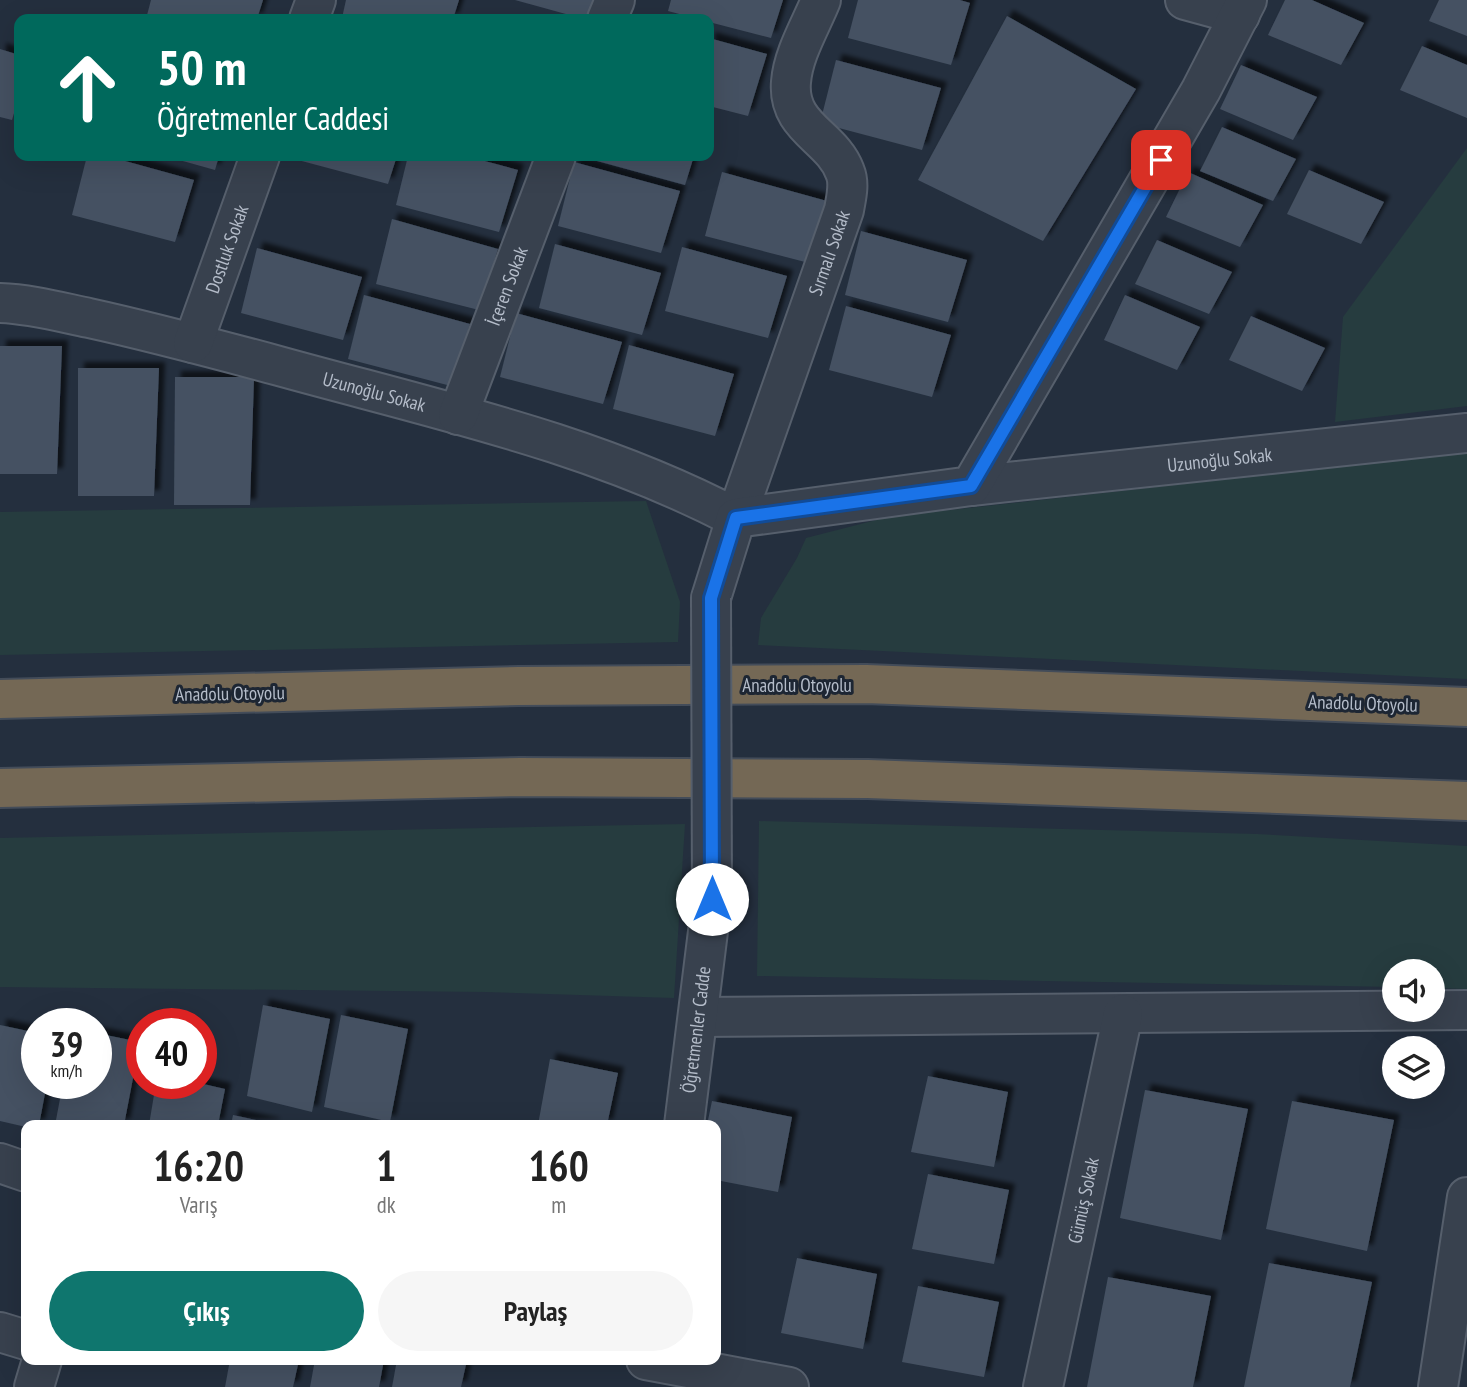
<!DOCTYPE html>
<html lang="tr">
<head>
<meta charset="utf-8">
<style>
	body { margin:0; font-family:"PT Sans Narrow",sans-serif; background:#f6f6f6; color:#222; height:100vh; display:flex; flex-direction:column; font-size:26px; white-space:nowrap }
	* { box-sizing:border-box; margin:0 }
	p { font-size:23px; color:#767676 }
	.icon { flex:none; width:38px; height:38px; fill:none; stroke:currentColor; stroke-width:2; stroke-linecap:round; stroke-linejoin:round }
	.map { position:relative; flex:1; overflow:hidden }
	.drawer { position:absolute; left:21px; top:1120px; width:700px; height:245px; display:flex; flex-direction:column; background:#fff; border-radius:14px; box-shadow:0 7px 28px #0002 }
	.drawer>* { flex:none }
	.banner { position:absolute; left:14px; top:14px; width:700px; height:147px; border-radius:14px; box-shadow:0 7px 28px #0002; background:#00695c; color:#fff; overflow:hidden }
	.buttons { position:absolute; left:1382px; top:959px; display:grid; gap:14px }
	.buttons a { display:grid; place-items:center; width:63px; height:63px; border-radius:50%; background:#fff; box-shadow:0 7px 28px #0002; font-size:35px }
	.speed { position:absolute; left:21px; top:1008px; display:flex; gap:14px; font-size:35px; font-weight:700; text-align:center }
	.speed>* { display:grid; place-content:center; width:91px; height:91px; border-radius:50%; background:#fff; box-shadow:0 7px 28px #0002; line-height:1 }
	.speed small { font-size:18px; font-weight:400 }
	.speed .limit { border:10px solid #d22; background:#fff; color:#111 }
	.pin { position:absolute; display:grid; place-items:center; width:60px; height:60px; color:#fff; margin:-30px; border-radius:14px; box-shadow:0 4px 10px #0006 }
	.me { position:absolute; width:77px; margin:-38px; rotate:0deg; stroke-linejoin:round; filter:drop-shadow(0 0 5px #0008) }
	.turn { display:flex; align-items:center; gap:24px; height:147px; padding:0 28px; font-size:32px }
	.turn .icon { width:91px; height:91px; stroke-width:2.5 }
	.turn b { display:block; font-size:49px; line-height:60px }
	.eta { display:flex; justify-content:space-evenly; align-items:center; height:119px; text-align:center }
	.eta b { font-size:42px; font-weight:800; line-height:49px }
	.cta { display:flex; gap:14px; margin-top:auto; padding:14px 28px }
	.cta a { flex:1; height:80px; border-radius:42px; background:#0f766e; color:#fff; font-size:28px; font-weight:800; line-height:80px; text-align:center }
	.cta a+a { background:#f6f6f6; color:#222 }
	.map>svg:first-child { display:block }
	.green { fill:#263c3f }
	.building { fill:#455162; filter:url(#shadow) }
	.lines { fill:none; stroke-linecap:round; stroke-linejoin:round }
	.minor-casing { stroke:#565f6c; stroke-width:42 }
	.highway-casing { stroke:#434c59; stroke-width:42 }
	.minor { stroke:#38414e; stroke-width:38 }
	.highway { stroke:#746855; stroke-width:38 }
	.minor-bridge-casing { stroke:#565f6c; stroke-width:42; stroke-linecap:butt }
	.minor-bridge { stroke:#38414e; stroke-width:38 }
	.route-casing { stroke:#114b97; stroke-width:18 }
	.route { stroke:#1a73e8; stroke-width:12 }
	.labels { text-anchor:middle; dominant-baseline:central; stroke-width:6; stroke-linejoin:round; paint-order:stroke }
	.street-label { font-size:19px; fill:#b4bcc9; stroke:#1d2633 }
</style>
</head>
<body>
<div class="map">
<svg width="1467" height="1387" viewBox="0 0 1467 1387">
	<defs>
		<filter id="shadow"><feDropShadow dx="6" dy="-6" stdDeviation="2" flood-color="#0009"/></filter>
	</defs>
	<rect width="100%" height="100%" fill="#242f3e"/>
	<g class="green">
		<path d="M1467,148V406L1335,422L1343,317Z"/>
		<path d="M1467,452V679L758,645L761,618L797,558L806,538L888,517Z"/>
		<path d="M646,501L680,602L678,642L0,655V512Z"/>
		<path d="M759,821L1257,834L1467,846V989L1433,988V971H1395V987L757,976Z"/>
		<path d="M685,824L674,998L485,992L0,987V838Z"/>
	</g>
	<g class="building">
		<path d="M151,0H263L257,19H146Z"/>
		<path d="M346,0H459L453,19H348L342,18Z"/>
		<path d="M515,0H599L593,19H584Z"/>
		<path d="M671,0H783L771,38L709,22V19H698L668,11Z"/>
		<path d="M858,0H960L970,3L951,65L848,38Z"/>
		<path d="M1285,0H1312L1364,23L1341,65L1268,35Z"/>
		<path d="M1439,0H1467V36L1429,21Z"/>
		<path d="M1007,16L1136,89L1043,241L918,180Z"/>
		<path d="M709,38L767,54L748,116L709,106Z"/>
		<path d="M1422,46L1467,65V118L1400,90Z"/>
		<path d="M0,49L19,55V96L12,120L0,117Z"/>
		<path d="M836,60L941,88L922,150L820,123Z"/>
		<path d="M1241,65L1317,97L1293,140L1220,109Z"/>
		<path d="M1222,127L1296,159L1273,201L1200,171Z"/>
		<path d="M87,156H107L194,180L175,242L72,215Z"/>
		<path d="M165,156H219L215,170Z"/>
		<path d="M283,156H397L388,184Z"/>
		<path d="M408,156H466L518,170L499,232L396,205Z"/>
		<path d="M579,156H694L685,185Z"/>
		<path d="M574,162L680,191L661,253L558,226Z"/>
		<path d="M1309,170L1384,202L1361,244L1287,214Z"/>
		<path d="M722,172L827,201L809,263L705,236Z"/>
		<path d="M1188,172L1263,205L1240,247L1166,217Z"/>
		<path d="M392,219L498,249L479,310L376,284Z"/>
		<path d="M861,231L967,260L948,322L845,295Z"/>
		<path d="M1157,240L1232,272L1209,314L1135,284Z"/>
		<path d="M555,244L661,273L642,335L539,308Z"/>
		<path d="M682,247L787,276L768,338L665,311Z"/>
		<path d="M257,248L362,277L343,340L241,313Z"/>
		<path d="M364,295L470,324L451,386L348,359Z"/>
		<path d="M1125,295L1200,327L1177,370L1104,340Z"/>
		<path d="M846,306L951,335L932,397L829,370Z"/>
		<path d="M516,313L622,342L603,404L500,377Z"/>
		<path d="M1251,316L1325,348L1302,391L1229,360Z"/>
		<path d="M629,345L734,374L715,436L613,409Z"/>
		<path d="M0,346H62L57,474H0Z"/>
		<path d="M78,368H159L154,496H78Z"/>
		<path d="M175,377H254L250,505H174Z"/>
		<path d="M263,1005L330,1019L312,1112L247,1096Z"/>
		<path d="M341,1015L408,1029L390,1122L324,1107Z"/>
		<path d="M0,1025L37,1033V1083H47L39,1125H26V1127L0,1121Z"/>
		<path d="M96,1033L140,1042L124,1125H79L56,1120L63,1083H96Z"/>
		<path d="M550,1059L618,1073L607,1125H538Z"/>
		<path d="M928,1076L1008,1092L994,1167L911,1152Z"/>
		<path d="M156,1083H199L225,1089L218,1125H149Z"/>
		<path d="M1145,1090L1248,1109L1221,1240L1120,1218Z"/>
		<path d="M712,1101L792,1117L778,1192L716,1180V1125H707Z"/>
		<path d="M1292,1101L1394,1120L1367,1251L1266,1229Z"/>
		<path d="M233,1115L274,1124V1125H231Z"/>
		<path d="M928,1174L1009,1190L994,1264L912,1249Z"/>
		<path d="M797,1258L877,1274L863,1349L781,1333Z"/>
		<path d="M1269,1263L1372,1282L1350,1387H1244Z"/>
		<path d="M1108,1277L1211,1296L1193,1387H1087Z"/>
		<path d="M918,1286L999,1302L984,1377L902,1362Z"/>
		<path d="M230,1360H299L293,1387H225Z"/>
		<path d="M315,1360H384L379,1387H310Z"/>
		<path d="M397,1360H467L461,1387H392Z"/>
	</g>
	<g class="lines">
		<defs>
			<g id="minor">
				<path d="M1185,0L1240,15"/>
				<path d="M309,19L316,0"/>
				<path d="M607,19L615,0"/>
				<path id="s1" d="M0,303C30,304 60,312 89,318C153,332 216,349 279,366C434,409 594,443 736,518L844,210C846,198 850,184 845,172C832,136 787,128 791,82C793,54 811,25 821,0"/>
				<path id="s2" d="M193,343L260,156"/>
				<path id="s3" d="M458,415L556,156"/>
				<path id="s4" d="M971,486L1467,433"/>
				<path d="M711,598L736,518L971,486L1201,90L1247,0"/>
				<path d="M698,1017L1467,1010"/>
				<path id="s5" d="M684,1125L712,899"/>
				<path d="M0,1163L26,1172"/>
				<path d="M0,1332L26,1340"/>
				<path d="M646,1360L789,1387"/>
				<path d="M34,1387L42,1360"/>
				<path id="s6" d="M1043,1387L1123,1014"/>
				<path d="M1438,1387L1467,1197"/>
			</g>
			<g id="highway">
				<path d="M0,699L519,686L866,684L1467,707"/>
				<path d="M0,788L520,777L868,779L1467,801"/>
			</g>
		</defs>
		<use href="#minor" class="minor-casing"/>
		<use href="#highway" class="highway-casing"/>
		<use href="#minor" class="minor"/>
		<use href="#highway" class="highway"/>
		<defs>
			<path id="minor-bridge" d="M711,598L712,899"/>
		</defs>
		<use href="#minor-bridge" class="minor-bridge-casing"/>
		<use href="#minor-bridge" class="minor-bridge"/>
	</g>
	<g class="lines">
		<defs>
			<path id="route" d="M712,899L711,598L736,518L971,486L1161,160"/>
		</defs>
		<use href="#route" class="route-casing"/>
		<use href="#route" class="route"/>
	</g>
	<g class="labels">
		<g class="street-label">
			<text stroke="none"><textPath href="#s2" startOffset="100">Dostluk Sokak</textPath></text>
			<text stroke="none"><textPath href="#s1" startOffset="1050">Sırmalı Sokak</textPath></text>
			<text stroke="none"><textPath href="#s3" startOffset="138">İçeren Sokak</textPath></text>
			<text stroke="none"><textPath href="#s1" startOffset="385">Uzunoğlu Sokak</textPath></text>
			<text stroke="none"><textPath href="#s4" startOffset="250">Uzunoğlu Sokak</textPath></text>
			<text x="797" y="685">Anadolu Otoyolu</text>
			<text transform="translate(230 693) rotate(-1)">Anadolu Otoyolu</text>
			<text transform="translate(1363 703) rotate(2)">Anadolu Otoyolu</text>
			<text stroke="none"><textPath href="#s5" startOffset="96">Öğretmenler Cadde</textPath></text>
			<text stroke="none"><textPath href="#s6" startOffset="191">Gümüş Sokak</textPath></text>
		</g>
	</g>
</svg>
<div class="buttons">
<a><svg class="icon" aria-label="sound" viewBox="0 0 24 24"><path d="M4 9h4l5-4v14l-5-4H4zM17 9q2 3 0 6"/></svg></a>
<a><svg class="icon" aria-label="layers" viewBox="0 0 24 24"><path d="M12 4l9 5-9 5-9-5zM3 14l9 5 9-5"/></svg></a>
</div>
<div class="speed"><div>39<small>km/h</small></div><div class="limit">40</div></div>
<div class="pin" style="left:1161px;top:160px;background:#d93025"><svg class="icon" aria-label="arrive" viewBox="0 0 24 24"><path d="M6 21V4h12l-3 4 3 4H6"/></svg></div>
<svg class="me" style="left:712px;top:899px" viewBox="-20 -20 40 40"><circle r="19" fill="#fff"/><path d="M0-13L10 11 0 6-10 11z" fill="#1a73e8"/></svg>
<div class="banner">
<div class="turn"><svg class="icon" aria-label="ahead" viewBox="0 0 24 24"><path d="M12 20V5M6 11l6-6 6 6"/></svg><div><b>50 m</b>Öğretmenler Caddesi</div></div>
</div>
<section class="drawer">
<div class="eta">
<div><b>16:20</b><p>Varış</p></div>
<div><b>1</b><p>dk</p></div>
<div><b>160</b><p>m</p></div>
</div>
<div class="cta"><a>Çıkış</a><a>Paylaş</a></div>
</section>
</div>
</body>
</html>
